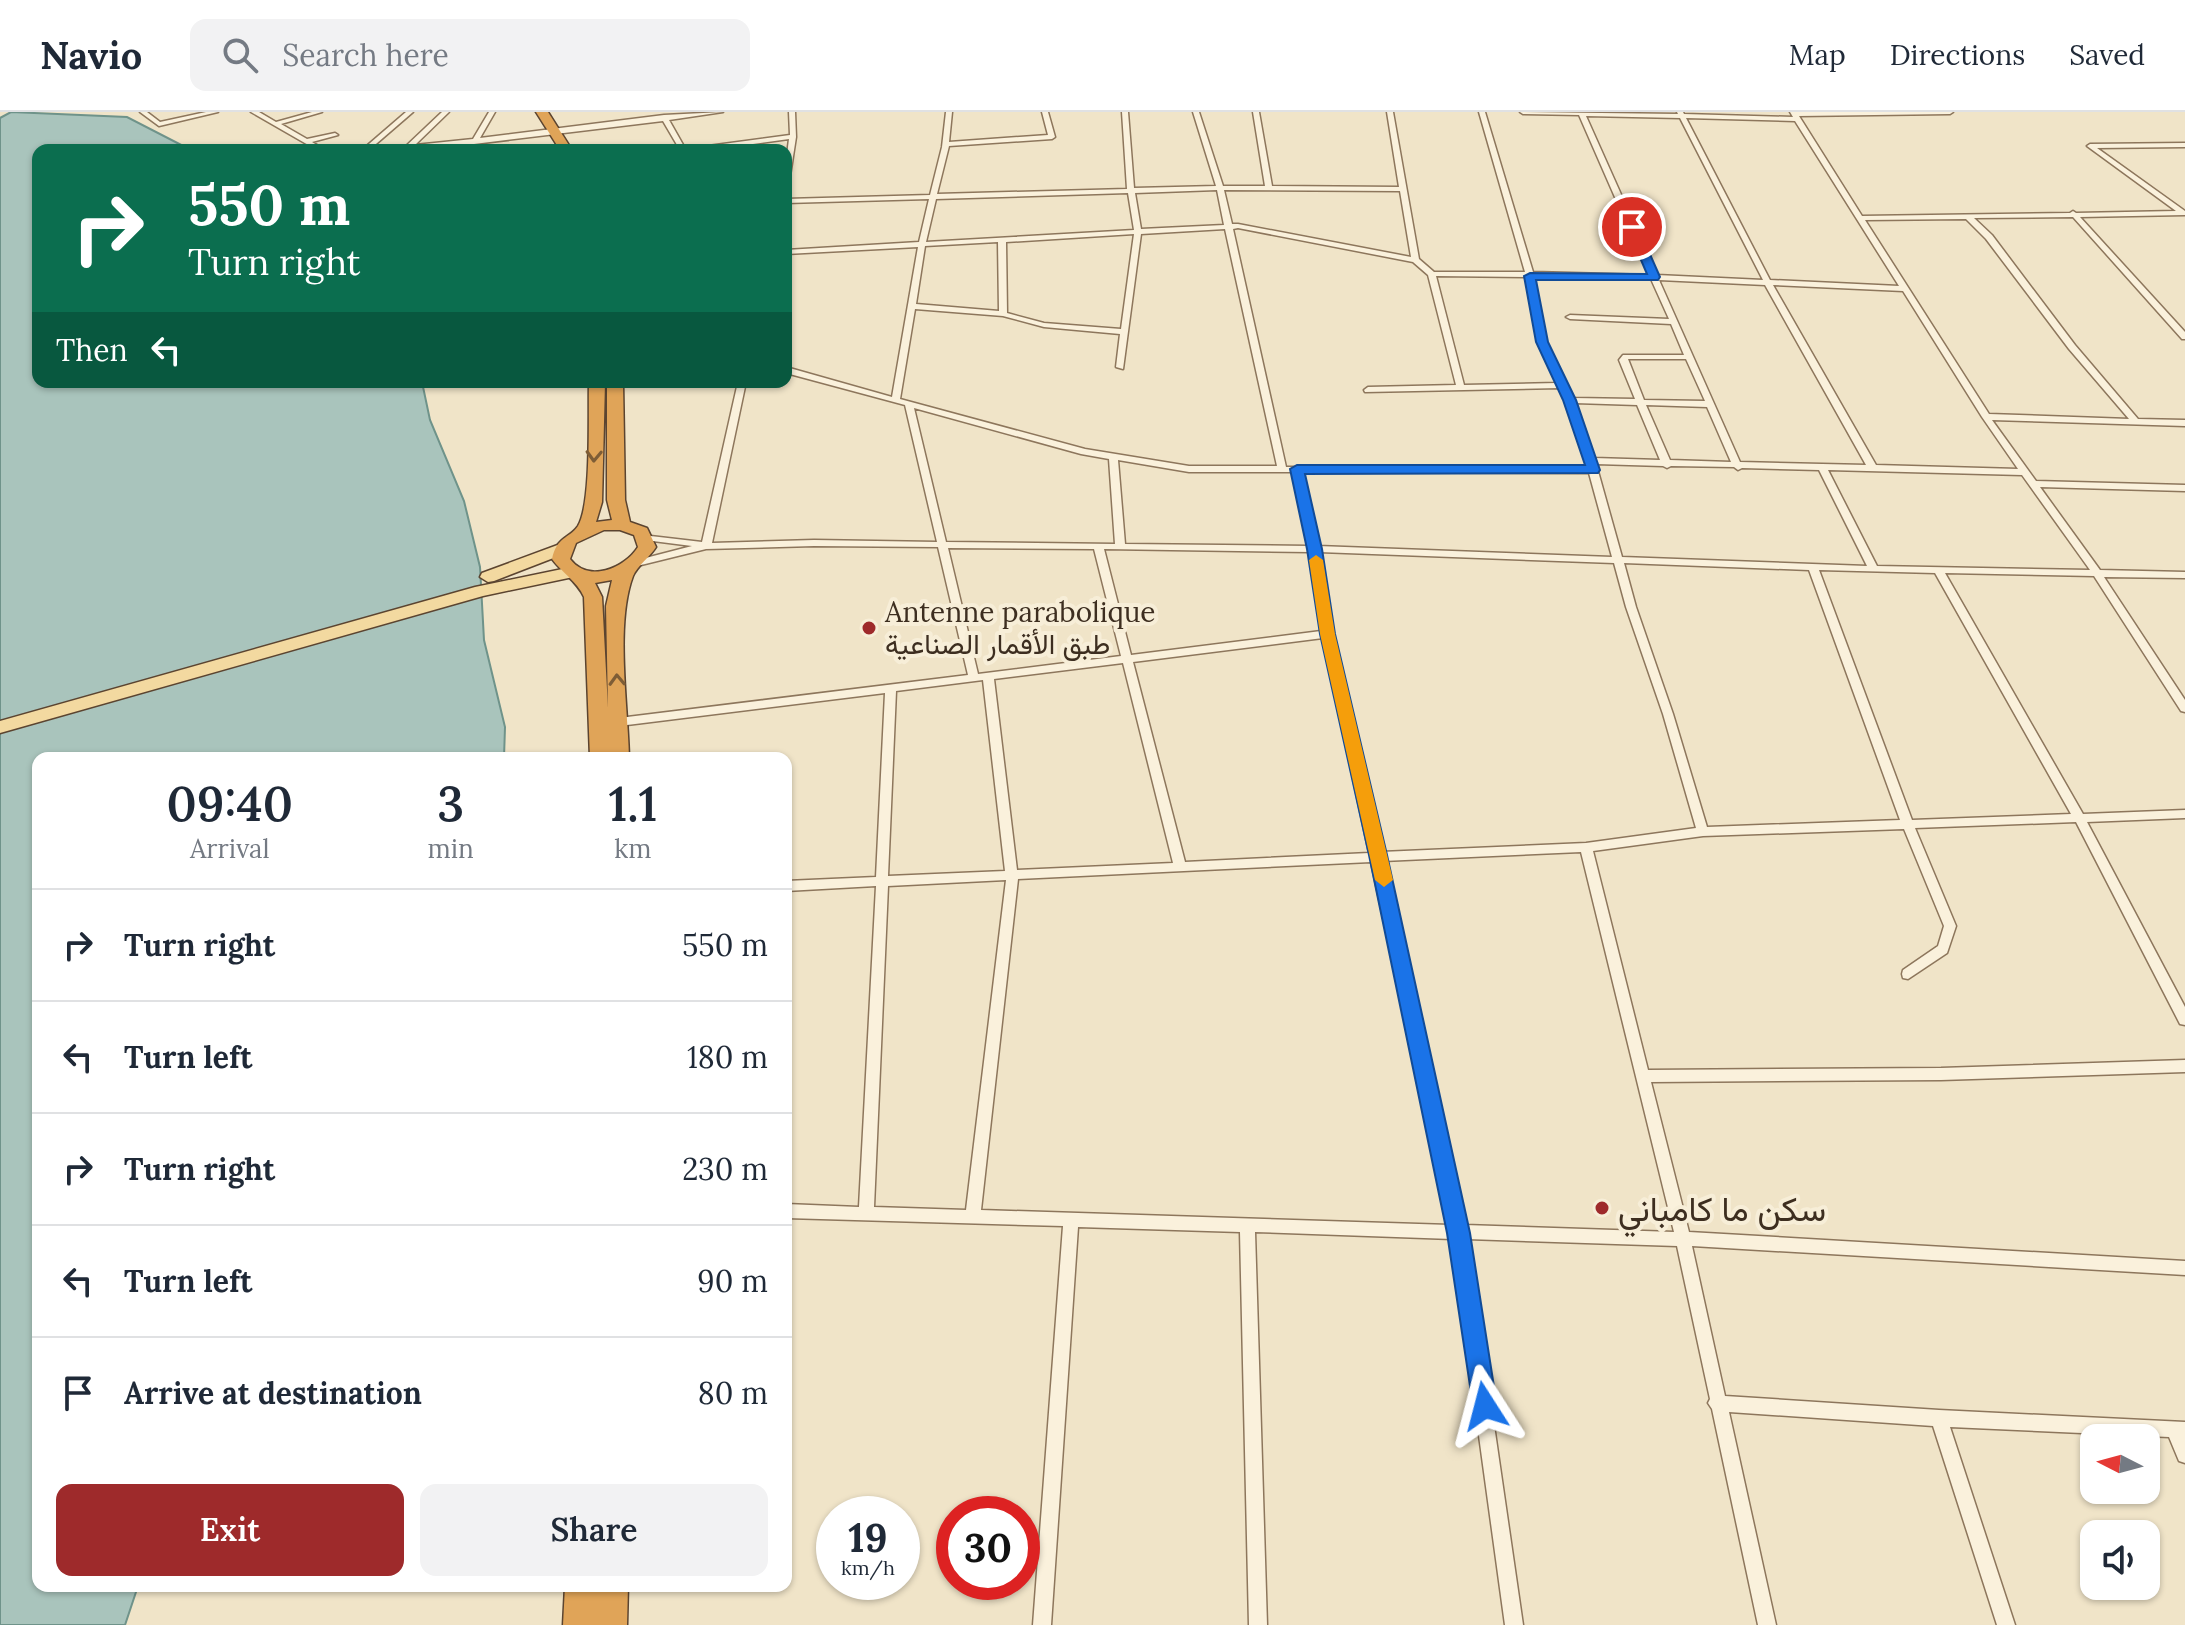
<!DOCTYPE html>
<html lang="en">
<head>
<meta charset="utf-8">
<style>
	body { margin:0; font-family:Lora,Vazirmatn,serif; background:#f2f2f3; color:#1f2937; height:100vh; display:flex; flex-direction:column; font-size:30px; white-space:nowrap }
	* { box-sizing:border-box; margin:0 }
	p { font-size:26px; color:#747a83 }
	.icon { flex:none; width:44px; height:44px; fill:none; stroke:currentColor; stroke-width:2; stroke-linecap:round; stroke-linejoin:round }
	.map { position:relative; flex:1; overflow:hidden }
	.drawer { position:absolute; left:32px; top:640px; width:760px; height:840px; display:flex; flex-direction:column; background:#fff; border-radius:16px; box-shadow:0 2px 6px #0004 }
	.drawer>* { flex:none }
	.hud { position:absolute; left:32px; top:32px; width:760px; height:244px; border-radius:16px; box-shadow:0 2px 6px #0004; background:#0b6e4f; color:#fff; overflow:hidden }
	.needle { width:52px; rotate:276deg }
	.fabs { position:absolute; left:2080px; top:1312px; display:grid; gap:16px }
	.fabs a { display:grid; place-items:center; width:80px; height:80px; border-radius:16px; background:#fff; box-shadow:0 2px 6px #0004; font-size:40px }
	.speed { position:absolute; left:816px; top:1384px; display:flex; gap:16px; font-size:40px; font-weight:700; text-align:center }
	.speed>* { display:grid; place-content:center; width:104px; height:104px; border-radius:50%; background:#fff; box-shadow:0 2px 6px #0004; line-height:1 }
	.speed small { font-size:20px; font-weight:400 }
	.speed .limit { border:12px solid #d22; background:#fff; color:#111 }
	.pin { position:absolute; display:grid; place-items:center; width:68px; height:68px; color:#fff; margin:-34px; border:4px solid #fff; border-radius:50%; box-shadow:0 2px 8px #0007 }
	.me { position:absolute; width:88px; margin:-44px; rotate:351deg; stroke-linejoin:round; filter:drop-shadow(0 0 6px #0008) }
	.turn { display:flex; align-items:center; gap:28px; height:168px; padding:0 24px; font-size:36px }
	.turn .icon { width:104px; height:104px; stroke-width:2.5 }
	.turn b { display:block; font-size:56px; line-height:68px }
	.then { display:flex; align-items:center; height:76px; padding:0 24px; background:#0003; gap:16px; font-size:30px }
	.eta { display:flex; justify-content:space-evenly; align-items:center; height:136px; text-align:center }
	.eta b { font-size:48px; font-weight:600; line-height:56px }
	.cta { display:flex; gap:16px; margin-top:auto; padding:16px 24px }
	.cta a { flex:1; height:92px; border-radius:16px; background:#9e2a2b; color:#fff; font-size:32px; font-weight:600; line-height:92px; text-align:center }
	.cta a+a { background:#f2f2f3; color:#1f2937 }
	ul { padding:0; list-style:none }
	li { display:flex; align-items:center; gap:24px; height:112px; padding:0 24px; border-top:2px solid #e0e1e3 }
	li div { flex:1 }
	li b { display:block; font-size:30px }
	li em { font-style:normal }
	header { display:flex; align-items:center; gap:48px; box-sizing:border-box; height:112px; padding:0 40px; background:#fff; border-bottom:2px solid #e0e1e3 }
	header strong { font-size:38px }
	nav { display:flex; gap:44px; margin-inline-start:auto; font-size:28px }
	.search { width:560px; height:72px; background:#f2f2f3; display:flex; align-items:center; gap:20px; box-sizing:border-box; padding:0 28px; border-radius:16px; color:#747a83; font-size:30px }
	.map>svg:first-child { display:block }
	.water { fill:#a9c4bc; stroke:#6f938a; stroke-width:2 }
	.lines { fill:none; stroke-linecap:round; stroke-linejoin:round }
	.street-casing { stroke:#8d765c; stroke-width:3 }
	.primary-casing { stroke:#5b4430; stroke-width:3 }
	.highway-casing { stroke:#5b4430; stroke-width:3 }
	.street { fill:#faf1dc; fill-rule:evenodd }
	.primary { fill:#f3d9a0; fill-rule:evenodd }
	.highway { fill:#e0a458; fill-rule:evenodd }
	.oneway { stroke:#7e5d36 }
	.route { fill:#1a73e8; stroke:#114b97; stroke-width:2 }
	.slow { fill:#f59e0b }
	.poi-dot { fill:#9e2a2b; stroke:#f7eed8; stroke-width:3 }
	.labels { text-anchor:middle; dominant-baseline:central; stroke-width:8; stroke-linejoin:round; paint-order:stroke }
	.poi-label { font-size:28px; fill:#3d2e20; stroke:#f7eed8; text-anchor:start }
	.near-poi-label { font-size:34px; fill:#3d2e20; stroke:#f7eed8; text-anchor:start }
</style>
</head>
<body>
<header>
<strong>Navio</strong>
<div class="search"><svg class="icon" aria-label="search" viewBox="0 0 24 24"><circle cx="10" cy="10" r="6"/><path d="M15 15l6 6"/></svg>Search here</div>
<nav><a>Map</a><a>Directions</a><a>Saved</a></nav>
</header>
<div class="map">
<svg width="2185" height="1513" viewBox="0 0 2185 1513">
	<rect width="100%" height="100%" fill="#f0e4c8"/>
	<path class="water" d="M11,0L127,5L191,38H38V270H422L430,308L464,389L480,455L484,528L505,615L504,646H38V1474H138L125,1513H0V6Z"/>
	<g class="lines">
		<defs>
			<g id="street">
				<path d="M140,0H147L160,10L206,0H218L159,14Z"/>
				<path d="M251,0H259L276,10L312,0H322L281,12L307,27L335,21L338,23L312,30L325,38H317Z"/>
				<path d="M406,0H413L369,38H362Z"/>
				<path d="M442,0H449L415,33L473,27L489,0H495L480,26L664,3L723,0L669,8L686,38H680L663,9L474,32L390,38L406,34Z"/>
				<path d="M789,0H795L796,25L788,77L786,78V51L789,27L709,38H690L693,36L790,23Z"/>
				<path d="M946,0H952L949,30L1048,23L1042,0H1048L1055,25L1052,27L949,34L937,82L1127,77L1122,0H1128L1134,76L1216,74L1193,0H1199L1223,74H1265L1253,0H1259L1272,74L1399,75L1387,0H1393L1419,147L1434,160H1525L1479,0H1485L1533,160L1649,163L1579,3L1523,2L1520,0L1678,2L1677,0H1683L1684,2L1793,5L1790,0H1953L1950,2L1799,4L1862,104L2070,101L2073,99L2076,101L2176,99L2087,34L2090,32L2185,31V35L2097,36L2185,99V103L2080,105L2185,220V227H2182L2073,105L1974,106L1992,123L2075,233L2138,307L2185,308V314L1992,308L2036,369L2185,373V379L2040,375L2100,458L2185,460V466L2104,465L2185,588V600L2181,599L2094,464L1945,461L2083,702L2185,698V706L2087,710L2185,895V913L2180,912L2076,710L1915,716L1956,814L1947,841L1908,867L1903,866L1902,862L1903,858L1938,834L1944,814L1904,717L1703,724L1593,739L1648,958L1941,956L2185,948V960L1941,968L1651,970L1689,1120L2185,1149V1163L1692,1134L1725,1284L1939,1298L2185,1310V1351L2179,1349L2169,1325L1950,1315L2015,1513H1997L1933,1314L1729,1300L1776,1513H1758L1712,1297L1708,1291L1710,1287L1677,1134L1467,1127L1523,1513H1505L1452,1127L1255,1120L1267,1513H1249L1240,1120L1078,1115L1051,1513H1033L1063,1114L786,1106V1092L859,1095L876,774L786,779V769L876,765L885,581L619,614L614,610L619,606L968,563L938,435L814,434L706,437L637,454L632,451L634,449L692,434L645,428L640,425L642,423L702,430L738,270H746L712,431L814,428L937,430L905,293L786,261V255L892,285L918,135L786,142V138L919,130L929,87L786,91V87L930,83L942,35ZM1586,4L1680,6L1763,168L1657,163ZM1686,6L1795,9L1899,174L1770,168ZM1217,78L1224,113L1141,117L1135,81ZM1224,78L1400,79L1411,145L1238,112H1232ZM1128,81L1134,118L926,130L936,87ZM1966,107L1986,127L2069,237L2129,307L1989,302L1865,108ZM1238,116L1413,150L1428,163L1456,273L1368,275L1364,278L1365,280L1560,276L1566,288L1588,355H1286L1233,117ZM1225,117L1277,354H1189L1085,337L900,287L915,197L1003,204L1044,215L1120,222L1116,255L1123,257L1141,122ZM1134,122L1121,217L1044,211L1007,201L1006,130ZM998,130L999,199L916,192L925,134ZM1436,164L1526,165L1538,230L1557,271L1464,273ZM1534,165L1651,167L1669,207L1570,203L1566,205L1570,207L1671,212L1684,243H1623L1619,248L1635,287L1573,286L1546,230ZM1659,168L1765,173L1866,353L1740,350ZM1773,173L1903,179L1982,305L2018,357L1876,353ZM1628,247H1686L1705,289L1644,288ZM1575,291L1637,293L1660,348L1594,346ZM1646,293L1707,295L1731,350L1670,348ZM914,296L1081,342L1109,347L1115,432L946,430ZM1118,348L1189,360H1293L1309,434L1125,432ZM1596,352L1663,354L1667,356L1671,354L1734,355L1738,358L1742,356L1819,358L1867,454L1622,445ZM1828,358L2022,363L2090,458L1877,454ZM1302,360L1589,361L1612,445L1318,434ZM948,436L1094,437L1121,544L978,562ZM1104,437L1310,440L1321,519L1131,543ZM1319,440L1614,451L1626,495L1663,602L1696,716L1586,731L1381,740L1332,522ZM1624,451L1809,458L1900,708L1707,715L1673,602L1636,495ZM1819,458L1935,461L2071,702L1912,708ZM1323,526L1369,741L1185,750L1133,550ZM1123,551L1173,751L1017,758L994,567ZM983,568L1005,759L888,764L896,579ZM1581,740L1674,1120L1465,1113L1383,749ZM1371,750L1450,1113L981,1098L1018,767ZM1006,768L966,1098L874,1095L888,774Z"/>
			</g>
			<g id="primary">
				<path d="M563,431L571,436L569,440L494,469L488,470L480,465L482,461Z"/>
				<path d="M572,455L580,460L578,464L483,484L0,621V609L475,475Z"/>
			</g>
			<g id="highway">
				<path d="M536,0H548L572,38H560Z"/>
				<path d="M589,270H605L602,390L596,410L612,408L607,388V270H623L625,388L630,410L647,416L656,435C650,445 637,454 633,464C615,512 628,594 629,646H590L584,485C577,469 562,461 552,447C557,424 569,427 578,414C592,391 588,300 589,270ZM604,418H620L634,423L638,435C624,457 588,471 570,447L576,431ZM612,468L606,494L608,596L602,485L595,471Z"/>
				<path d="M565,1474H628L627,1513H563Z"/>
			</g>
		</defs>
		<use href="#street" class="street-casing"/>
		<use href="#primary" class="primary-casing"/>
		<use href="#highway" class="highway-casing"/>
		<use href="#street" class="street"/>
		<use href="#primary" class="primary"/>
		<use href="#highway" class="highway"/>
	</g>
	<defs><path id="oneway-chevron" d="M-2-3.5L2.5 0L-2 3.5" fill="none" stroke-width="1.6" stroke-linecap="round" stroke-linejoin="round" transform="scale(2)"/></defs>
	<g class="oneway">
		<use href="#oneway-chevron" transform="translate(594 344) rotate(92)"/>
		<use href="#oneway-chevron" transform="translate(617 568) rotate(-92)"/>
	</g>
	<path class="route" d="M1632,111L1638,115L1660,165L1658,168H1536L1548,230L1576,288L1600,358L1598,361L1305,362L1322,437L1335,522L1387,743L1470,1121L1497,1294L1494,1303L1485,1306L1477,1303L1473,1294L1447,1121L1369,743L1320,522L1307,437L1290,357L1297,353H1585L1563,288L1536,230L1524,164L1530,161L1647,162L1627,115Z"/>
	<path class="slow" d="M1316,443L1323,448L1335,522L1393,768L1384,775L1375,768L1320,522L1309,448Z"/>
	<g class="poi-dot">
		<circle cx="869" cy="516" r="8"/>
		<circle cx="1602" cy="1096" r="8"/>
	</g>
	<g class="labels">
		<g class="poi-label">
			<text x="885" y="500">Antenne parabolique<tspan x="885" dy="32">طبق الأقمار الصناعية</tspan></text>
		</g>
		<g class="near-poi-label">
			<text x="1618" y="1096">سكن ما كامباني</text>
		</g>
	</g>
</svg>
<div class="fabs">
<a><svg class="needle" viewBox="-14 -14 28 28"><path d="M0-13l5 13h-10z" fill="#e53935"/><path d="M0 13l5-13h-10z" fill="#747a83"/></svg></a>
<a><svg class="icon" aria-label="sound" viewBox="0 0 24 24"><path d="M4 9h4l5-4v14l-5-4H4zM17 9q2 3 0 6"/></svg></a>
</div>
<div class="speed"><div>19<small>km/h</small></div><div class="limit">30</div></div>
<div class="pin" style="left:1632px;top:115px;background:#d93025"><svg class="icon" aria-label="arrive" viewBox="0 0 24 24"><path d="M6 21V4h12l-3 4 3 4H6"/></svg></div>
<svg class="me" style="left:1485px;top:1294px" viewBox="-20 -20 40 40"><path d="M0-17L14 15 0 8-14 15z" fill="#1a73e8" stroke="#fff" stroke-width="4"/></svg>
<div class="hud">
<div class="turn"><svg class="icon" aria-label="right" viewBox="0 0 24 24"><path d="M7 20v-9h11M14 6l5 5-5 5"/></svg><div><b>550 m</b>Turn right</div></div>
<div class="then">Then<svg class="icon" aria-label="left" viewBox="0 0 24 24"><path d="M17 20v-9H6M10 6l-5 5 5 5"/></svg></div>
</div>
<section class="drawer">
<div class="eta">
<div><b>09:40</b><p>Arrival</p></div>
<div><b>3</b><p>min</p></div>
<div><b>1.1</b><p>km</p></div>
</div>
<ul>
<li><svg class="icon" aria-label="right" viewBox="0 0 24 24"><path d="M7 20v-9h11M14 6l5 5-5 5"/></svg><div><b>Turn right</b></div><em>550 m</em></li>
<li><svg class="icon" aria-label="left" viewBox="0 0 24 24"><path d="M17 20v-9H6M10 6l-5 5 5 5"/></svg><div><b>Turn left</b></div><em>180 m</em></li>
<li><svg class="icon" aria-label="right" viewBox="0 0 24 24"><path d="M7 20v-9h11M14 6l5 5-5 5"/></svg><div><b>Turn right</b></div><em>230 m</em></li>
<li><svg class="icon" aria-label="left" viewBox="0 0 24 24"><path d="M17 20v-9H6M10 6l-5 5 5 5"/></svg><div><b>Turn left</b></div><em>90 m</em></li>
<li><svg class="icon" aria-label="arrive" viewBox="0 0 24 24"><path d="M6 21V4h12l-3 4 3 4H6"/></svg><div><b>Arrive at destination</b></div><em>80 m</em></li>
</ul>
<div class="cta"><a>Exit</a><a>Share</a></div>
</section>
</div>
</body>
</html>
